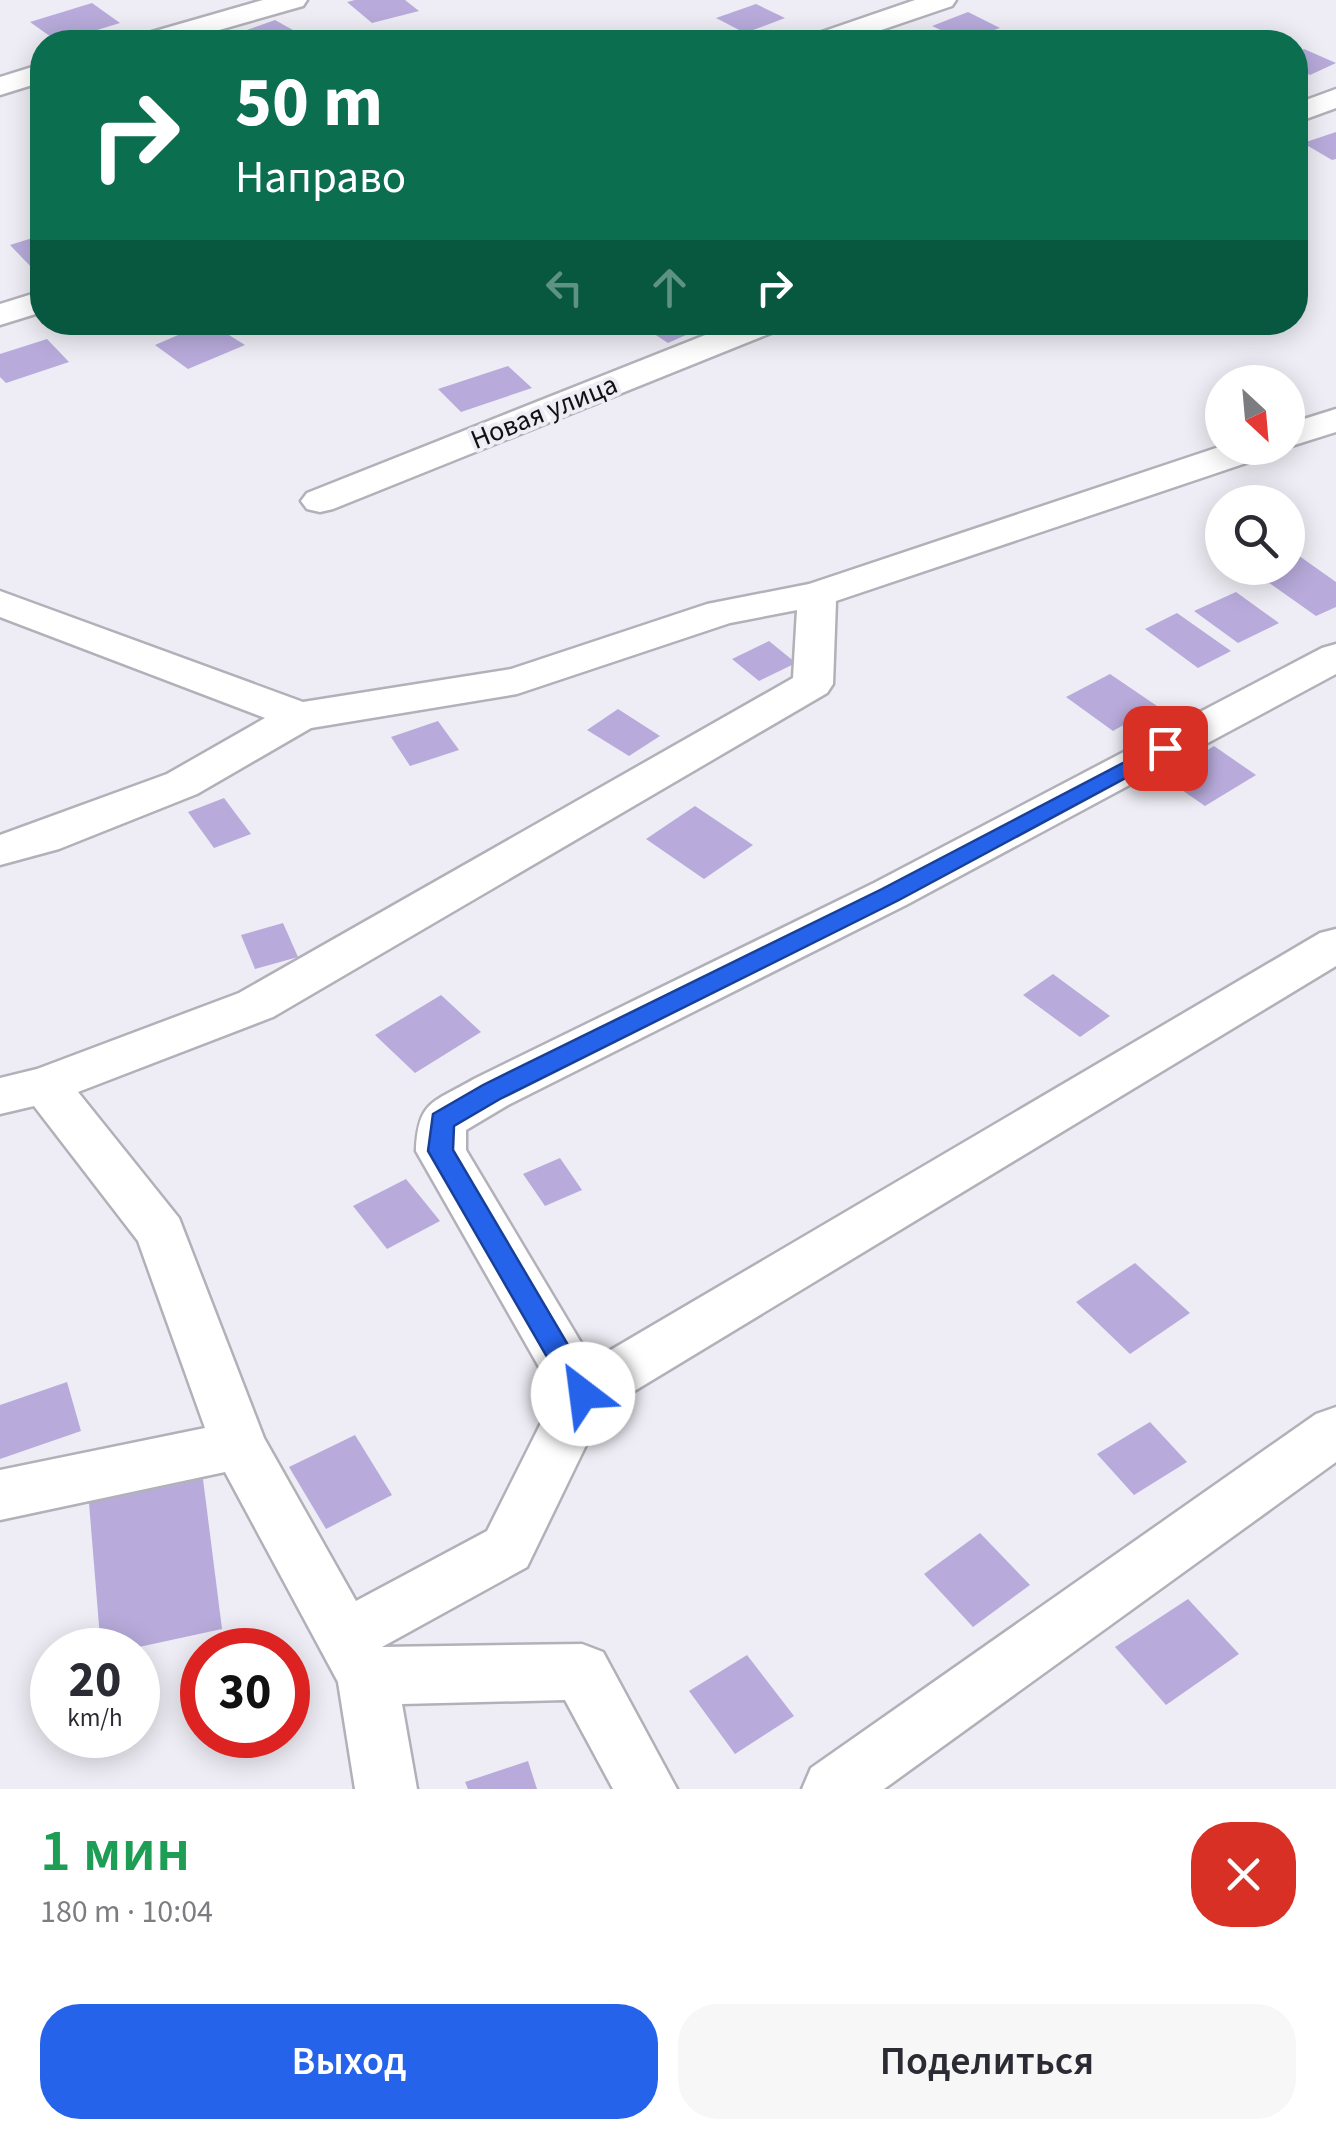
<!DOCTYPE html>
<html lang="ru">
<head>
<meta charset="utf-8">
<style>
	body { margin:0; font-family:"Source Sans 3",sans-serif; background:#f7f7f7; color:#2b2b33; height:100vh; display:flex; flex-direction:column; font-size:38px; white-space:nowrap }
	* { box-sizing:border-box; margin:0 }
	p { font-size:32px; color:#7c7c81 }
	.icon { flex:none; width:55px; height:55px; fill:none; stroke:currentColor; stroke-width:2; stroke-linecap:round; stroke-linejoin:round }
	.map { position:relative; height:1789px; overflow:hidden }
	.panel { display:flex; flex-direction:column; background:#fff; flex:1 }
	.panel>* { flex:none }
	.top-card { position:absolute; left:30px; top:30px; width:1278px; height:305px; border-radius:40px; box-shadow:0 5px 25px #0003; background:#0b6e4f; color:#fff; overflow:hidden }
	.needle { width:65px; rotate:154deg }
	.controls { position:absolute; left:1205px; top:365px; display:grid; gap:20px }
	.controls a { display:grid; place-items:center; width:100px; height:100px; border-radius:50%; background:#fff; box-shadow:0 5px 25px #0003; font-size:50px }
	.speed { position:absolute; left:30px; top:1628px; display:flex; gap:20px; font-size:50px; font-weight:700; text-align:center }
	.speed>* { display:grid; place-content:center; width:130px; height:130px; border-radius:50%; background:#fff; box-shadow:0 5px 25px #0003; line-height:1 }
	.speed small { font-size:25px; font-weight:400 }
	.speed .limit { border:15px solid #d22; background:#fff; color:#111 }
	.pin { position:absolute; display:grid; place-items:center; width:85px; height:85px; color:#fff; margin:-42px; border-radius:20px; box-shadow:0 5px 15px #0006 }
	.me { position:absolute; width:110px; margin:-55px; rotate:330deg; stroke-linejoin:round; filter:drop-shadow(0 0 8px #0008) }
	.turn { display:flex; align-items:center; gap:35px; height:210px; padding:0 40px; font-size:45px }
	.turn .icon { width:130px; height:130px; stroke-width:2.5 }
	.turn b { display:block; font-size:70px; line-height:85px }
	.lanes { display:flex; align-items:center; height:95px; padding:0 40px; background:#0003; justify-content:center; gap:50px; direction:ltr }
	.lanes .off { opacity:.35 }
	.round { display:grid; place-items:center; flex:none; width:105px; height:105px; border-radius:40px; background:#f7f7f7 }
	.overview { display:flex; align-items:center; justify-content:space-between; height:170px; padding:0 40px }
	h1 { font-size:60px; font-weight:600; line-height:75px; color:#1e9e55 }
	.cta { display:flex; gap:20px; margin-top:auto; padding:20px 40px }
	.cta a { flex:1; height:115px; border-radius:40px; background:#2563eb; color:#fff; font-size:40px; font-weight:600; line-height:115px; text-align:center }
	.cta a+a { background:#f7f7f7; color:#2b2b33 }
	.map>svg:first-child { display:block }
	.building { fill:#b8abdb }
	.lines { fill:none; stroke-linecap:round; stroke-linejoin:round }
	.street-casing { stroke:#b2b0b8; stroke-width:5 }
	.street { fill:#fff; fill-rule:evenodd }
	.route { fill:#2563eb; stroke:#184099; stroke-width:2.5 }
	.labels { text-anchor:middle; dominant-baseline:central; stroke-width:8; stroke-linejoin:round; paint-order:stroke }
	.far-street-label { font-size:28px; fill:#121114; stroke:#eeedf5 }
</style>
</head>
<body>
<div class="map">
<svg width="1336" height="1789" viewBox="0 0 1336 1789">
	<rect width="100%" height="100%" fill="#eeedf5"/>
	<g class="building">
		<path d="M355,0H405L419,11L372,23L347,2Z"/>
		<path d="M92,3L120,23L58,42L30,22Z"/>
		<path d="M756,4L785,18L745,33L716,18Z"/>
		<path d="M968,12L1000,28L964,41L932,26Z"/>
		<path d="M275,20L300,34L278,42H242L230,36Z"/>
		<path d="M1304,49L1336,63L1310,75L1295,68V53Z"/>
		<path d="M1336,132V159L1332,160L1303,143Z"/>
		<path d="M42,235V268L34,270L10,245Z"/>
		<path d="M208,322L245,345L188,369L155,345Z"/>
		<path d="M636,322H715L668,343Z"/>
		<path d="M47,339L69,362L6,383L0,377V354Z"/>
		<path d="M508,366L532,388L461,412L438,389Z"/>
		<path d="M1288,548L1336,582V607L1316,616L1248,568H1288Z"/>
		<path d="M1236,592L1279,623L1238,643L1194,611Z"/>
		<path d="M1177,613L1231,651L1198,668L1145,629Z"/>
		<path d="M769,641L796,663L759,681L732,659Z"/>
		<path d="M1110,674L1157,706L1113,731L1066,697Z"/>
		<path d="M618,709L660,736L629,756L587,730Z"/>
		<path d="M438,721L459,750L410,766L391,737Z"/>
		<path d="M1214,746L1256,775L1205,806L1163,777Z"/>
		<path d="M224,798L251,834L214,848L188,812Z"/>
		<path d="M695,806L753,845L704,879L646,839Z"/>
		<path d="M283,923L298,957L255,969L241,935Z"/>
		<path d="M1053,974L1110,1016L1080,1037L1023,995Z"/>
		<path d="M441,995L481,1032L415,1073L375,1035Z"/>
		<path d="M560,1158L582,1190L545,1206L523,1174Z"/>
		<path d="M406,1179L440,1221L387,1249L353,1206Z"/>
		<path d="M1135,1263L1190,1313L1130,1354L1076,1302Z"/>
		<path d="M67,1382L81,1431L0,1459V1405Z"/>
		<path d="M1150,1422L1187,1462L1134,1495L1097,1454Z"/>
		<path d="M355,1435L392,1495L326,1529L289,1467Z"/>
		<path d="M203,1479L222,1629L125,1650H101L89,1503Z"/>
		<path d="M980,1533L1030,1585L973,1627L924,1574Z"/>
		<path d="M1188,1599L1239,1654L1166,1705L1115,1647Z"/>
		<path d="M747,1655L794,1716L735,1754L689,1691Z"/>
		<path d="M528,1761L537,1789H468L465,1782Z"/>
	</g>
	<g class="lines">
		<defs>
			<g id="street">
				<path d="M263,0H307L303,6L177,42H134L138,36Z"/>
				<path d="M915,0H956L952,6L846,42H806L810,36Z"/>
				<path d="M42,64V82L0,95V77Z"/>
				<path d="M1336,89V108L1295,123V104Z"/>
				<path d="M42,291V312L0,325V304Z"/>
				<path d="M738,322H786L781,329L333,509L320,512L307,509L301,501L307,493Z"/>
				<path d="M1336,409V432L1288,447V424Z"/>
				<path d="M1222,446L1272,448L1267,456L836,601L833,684L827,693L273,1017L78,1092L179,1218L264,1438L356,1601L487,1531L555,1395L416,1151C418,1100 433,1103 474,1079L874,883L1322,648L1336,644V674L906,905L508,1105L466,1130V1150L592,1361L1320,933L1336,929V966L603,1410L527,1567L382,1647L582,1644L603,1652L677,1789H613L565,1700L402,1704L417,1789H355L338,1682L225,1472L0,1520V1470L205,1428L138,1241L34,1106L0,1114V1078L37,1069L239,993L793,678L797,610L730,623L517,694L311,728L197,794L59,849L0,865V835L167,774L265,718L0,617V591L303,702L511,669L707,604L809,584Z"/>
				<path d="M1336,1407V1462L884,1789H802L811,1768L1316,1414Z"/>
			</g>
		</defs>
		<use href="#street" class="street-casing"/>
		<use href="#street" class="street"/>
	</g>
	<path class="route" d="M1165,741L1175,748L1172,753L899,900L500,1099L454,1126L453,1150L597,1394L593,1402L583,1405L573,1402L428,1151L433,1114L483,1085L882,889Z"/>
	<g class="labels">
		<g class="far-street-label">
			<text transform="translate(544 412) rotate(-22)">Новая улица</text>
		</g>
	</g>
</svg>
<div class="controls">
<a><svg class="needle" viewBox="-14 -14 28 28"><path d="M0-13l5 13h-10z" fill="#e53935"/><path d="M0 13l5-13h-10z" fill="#7c7c81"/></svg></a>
<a><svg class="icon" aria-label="search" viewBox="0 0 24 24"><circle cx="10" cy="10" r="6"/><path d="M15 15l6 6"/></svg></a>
</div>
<div class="speed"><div>20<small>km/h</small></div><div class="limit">30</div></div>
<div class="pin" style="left:1165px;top:748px;background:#d93025"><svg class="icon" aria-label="arrive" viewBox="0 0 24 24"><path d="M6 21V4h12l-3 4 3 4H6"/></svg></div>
<svg class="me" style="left:583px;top:1394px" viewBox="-20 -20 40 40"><circle r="19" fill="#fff"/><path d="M0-13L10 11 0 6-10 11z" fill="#2563eb"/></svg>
<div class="top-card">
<div class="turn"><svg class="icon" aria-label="right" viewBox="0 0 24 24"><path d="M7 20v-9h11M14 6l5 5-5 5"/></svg><div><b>50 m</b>Направо</div></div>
<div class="lanes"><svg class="icon off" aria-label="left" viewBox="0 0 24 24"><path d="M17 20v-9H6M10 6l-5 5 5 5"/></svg><svg class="icon off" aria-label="ahead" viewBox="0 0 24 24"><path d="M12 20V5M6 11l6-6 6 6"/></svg><svg class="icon" aria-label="right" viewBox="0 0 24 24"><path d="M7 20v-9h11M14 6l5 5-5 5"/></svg></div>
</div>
</div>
<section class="panel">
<div class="overview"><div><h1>1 мин</h1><p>180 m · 10:04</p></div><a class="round" style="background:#d93025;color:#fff"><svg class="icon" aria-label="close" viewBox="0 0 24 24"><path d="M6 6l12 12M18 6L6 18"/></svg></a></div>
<div class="cta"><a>Выход</a><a>Поделиться</a></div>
</section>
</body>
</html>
